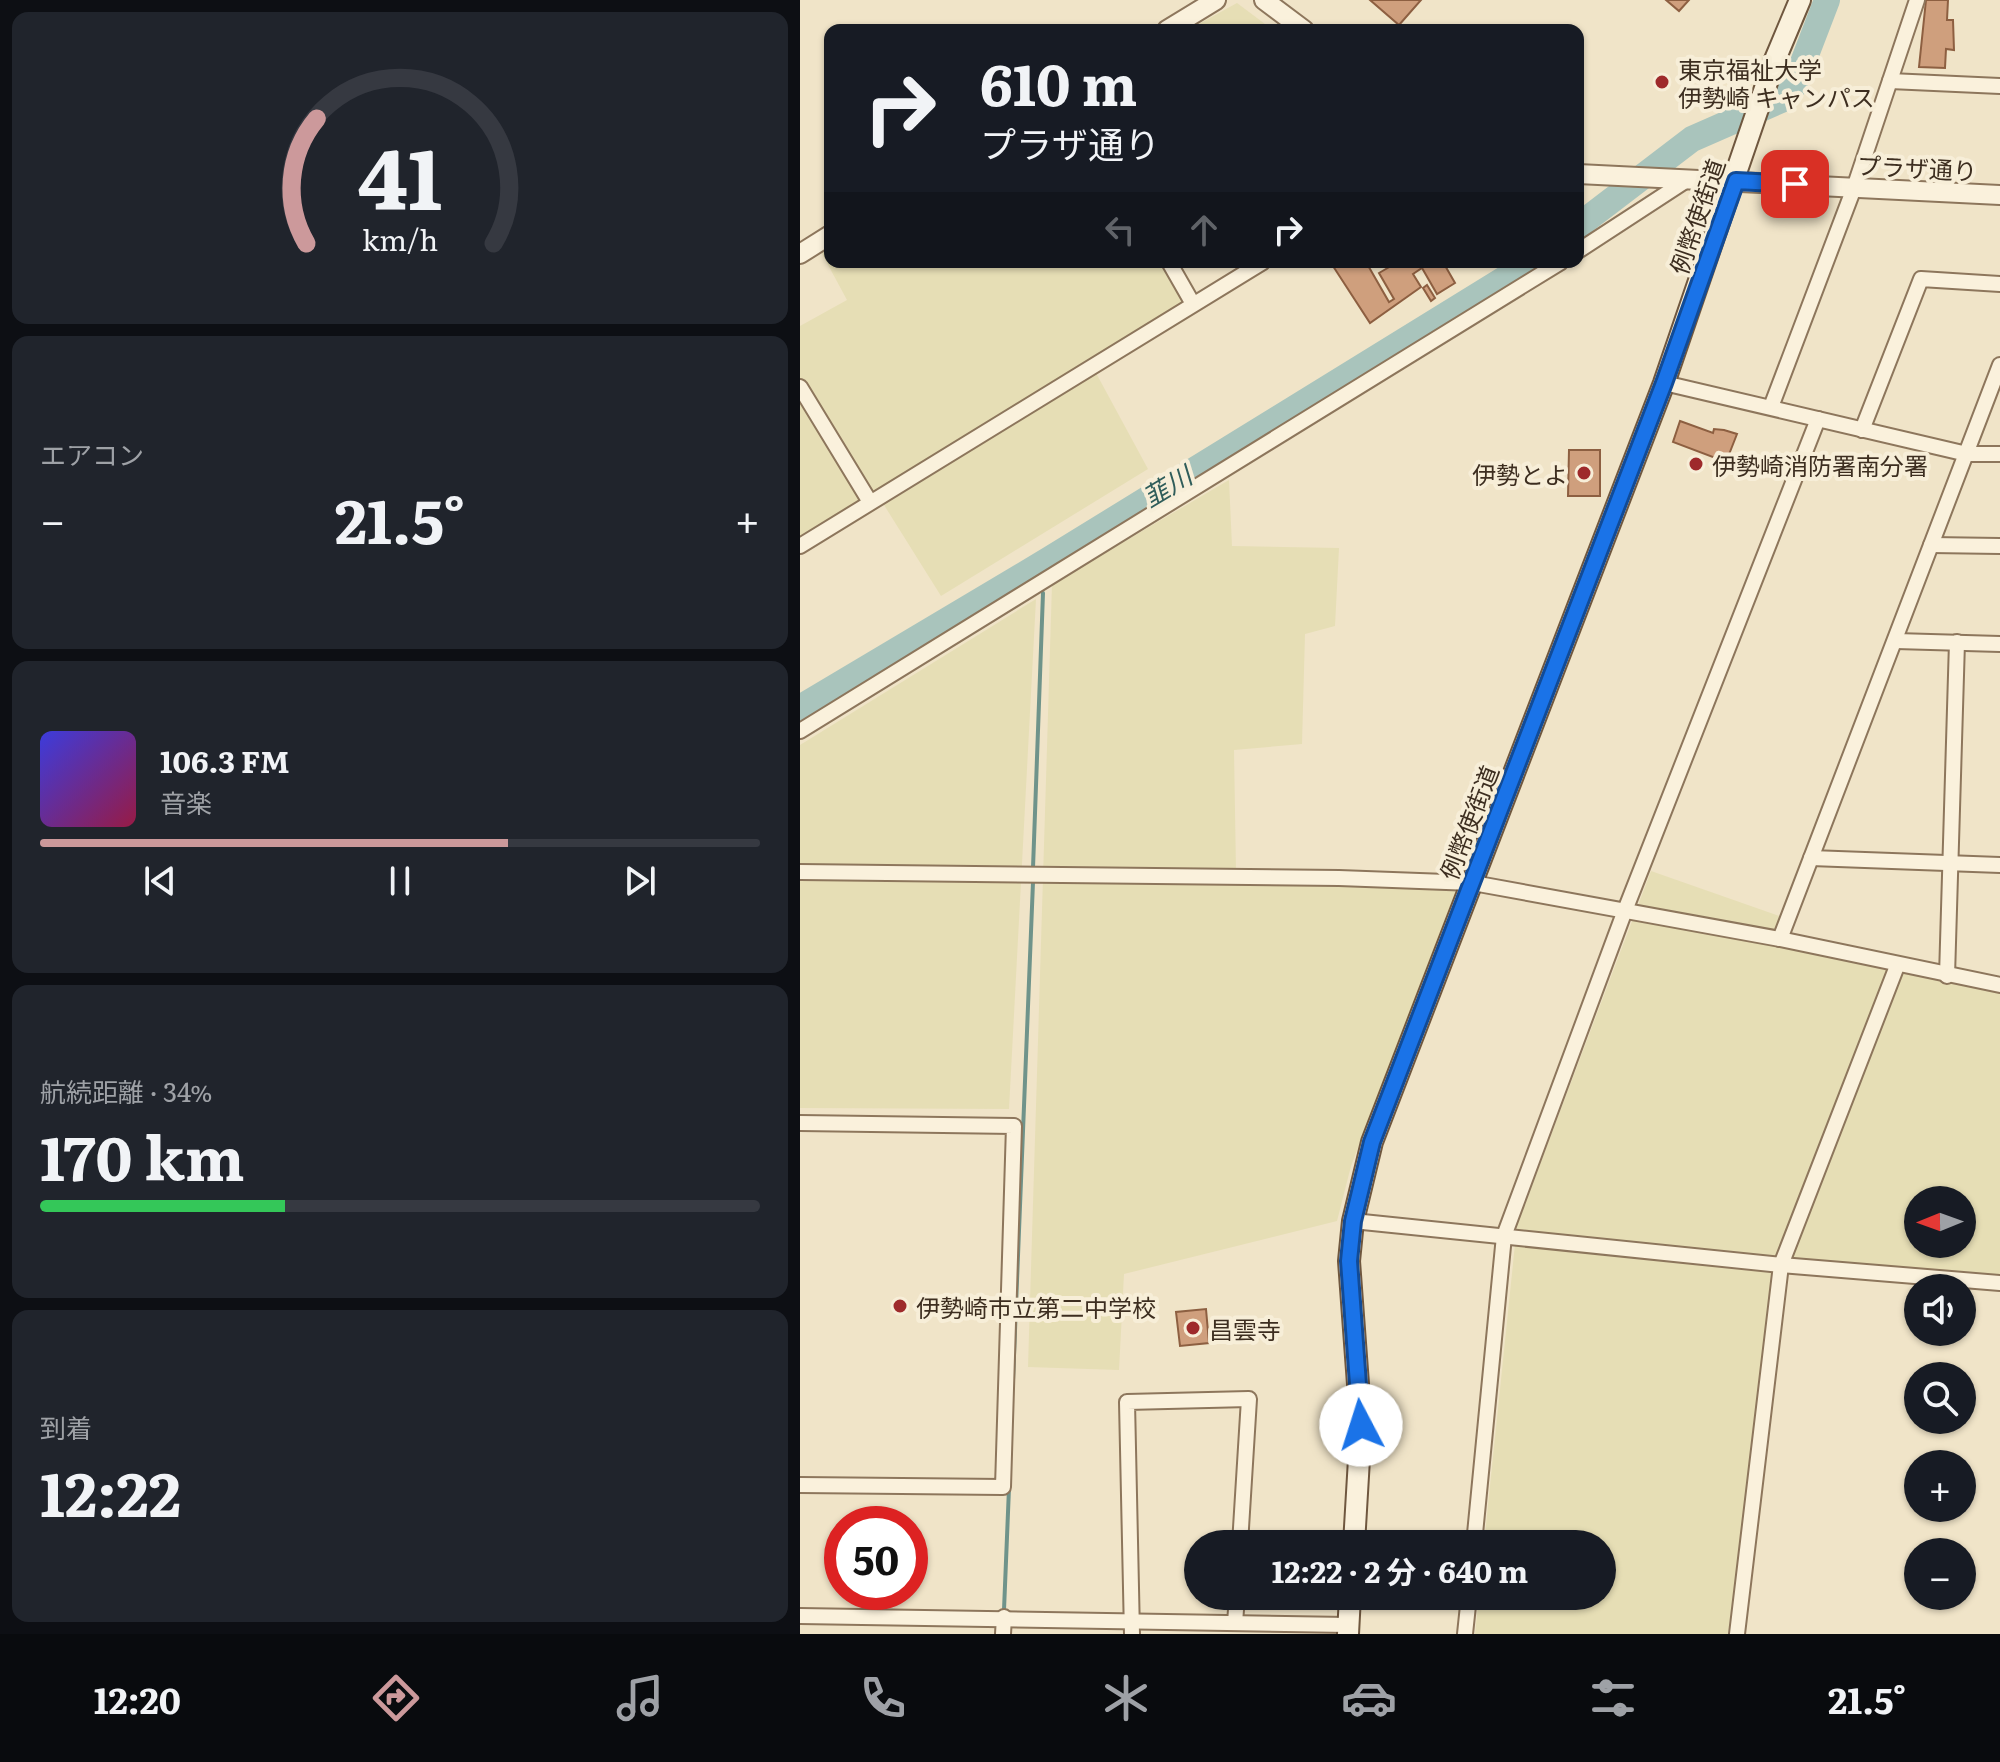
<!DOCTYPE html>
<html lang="ja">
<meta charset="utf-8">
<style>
:root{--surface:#171b24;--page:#20242c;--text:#f1f3f6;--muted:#9ea1a6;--line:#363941;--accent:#cc999b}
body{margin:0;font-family:Literata,"Noto Sans JP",serif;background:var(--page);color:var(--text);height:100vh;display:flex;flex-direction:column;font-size:30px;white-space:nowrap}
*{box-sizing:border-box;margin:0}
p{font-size:26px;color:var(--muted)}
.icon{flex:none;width:44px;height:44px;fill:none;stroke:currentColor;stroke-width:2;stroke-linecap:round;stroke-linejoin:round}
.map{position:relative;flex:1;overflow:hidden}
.details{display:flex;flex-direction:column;gap:12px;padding:12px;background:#0d0f14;width:800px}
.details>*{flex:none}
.top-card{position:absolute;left:24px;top:24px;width:760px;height:244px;border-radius:16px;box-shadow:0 2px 6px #0004;background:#171b24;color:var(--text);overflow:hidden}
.needle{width:52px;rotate:269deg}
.tools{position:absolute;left:1104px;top:1186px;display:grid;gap:16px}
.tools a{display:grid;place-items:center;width:72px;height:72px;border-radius:50%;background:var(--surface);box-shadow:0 2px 6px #0004;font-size:40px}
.speed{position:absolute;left:24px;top:1506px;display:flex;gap:16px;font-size:40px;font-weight:700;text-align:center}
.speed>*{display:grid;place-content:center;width:104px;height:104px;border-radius:50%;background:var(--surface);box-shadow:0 2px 6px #0004;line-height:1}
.speed .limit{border:12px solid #d22;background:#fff;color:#111}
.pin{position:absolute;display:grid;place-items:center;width:68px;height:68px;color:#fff;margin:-34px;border-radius:16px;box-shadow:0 4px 12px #0006}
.me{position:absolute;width:88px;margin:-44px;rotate:355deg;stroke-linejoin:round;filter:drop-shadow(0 0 6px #0008)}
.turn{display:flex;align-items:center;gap:28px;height:168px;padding:0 24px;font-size:36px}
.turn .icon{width:104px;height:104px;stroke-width:2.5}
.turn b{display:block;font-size:56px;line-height:68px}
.lanes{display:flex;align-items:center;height:76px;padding:0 24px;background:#0003;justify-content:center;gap:40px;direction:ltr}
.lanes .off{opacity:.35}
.big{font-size:60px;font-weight:700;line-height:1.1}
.details .tile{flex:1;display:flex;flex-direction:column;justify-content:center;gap:12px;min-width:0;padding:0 28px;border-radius:16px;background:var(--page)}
.details .dial{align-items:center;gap:0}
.dial svg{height:208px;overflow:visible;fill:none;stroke:var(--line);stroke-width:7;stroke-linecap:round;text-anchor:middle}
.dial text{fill:var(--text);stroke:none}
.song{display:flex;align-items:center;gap:24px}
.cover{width:96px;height:96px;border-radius:12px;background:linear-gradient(135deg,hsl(240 70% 55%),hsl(340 70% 35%))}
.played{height:8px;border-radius:4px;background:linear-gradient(90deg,var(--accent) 65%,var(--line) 65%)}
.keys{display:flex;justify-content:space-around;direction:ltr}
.heat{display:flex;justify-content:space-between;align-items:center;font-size:44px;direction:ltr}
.charge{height:12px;border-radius:6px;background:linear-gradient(90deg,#34c759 34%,var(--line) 0)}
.trip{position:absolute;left:384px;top:1530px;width:432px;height:80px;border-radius:40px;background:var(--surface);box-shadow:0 2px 6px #0004;font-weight:700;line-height:80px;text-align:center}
.tab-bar{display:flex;height:128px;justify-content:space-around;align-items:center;background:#090b0e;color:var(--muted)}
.tab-bar .icon{width:56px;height:56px}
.tab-bar .current{color:var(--accent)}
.tab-bar b{font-size:36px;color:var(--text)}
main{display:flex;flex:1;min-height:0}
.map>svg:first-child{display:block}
.farmland{fill:#e6deb5;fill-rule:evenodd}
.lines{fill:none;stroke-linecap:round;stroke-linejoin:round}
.stream{stroke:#6f938a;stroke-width:4}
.river{stroke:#a9c4bc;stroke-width:26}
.building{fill:#cf9f7d;stroke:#8d5f41;stroke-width:2}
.minor-casing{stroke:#8d765c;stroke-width:18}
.tertiary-casing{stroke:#8d765c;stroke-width:22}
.secondary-casing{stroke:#6f573f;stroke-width:24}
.minor{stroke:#faf1dc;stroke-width:14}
.tertiary{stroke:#faf1dc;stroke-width:18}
.secondary{stroke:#faf1dc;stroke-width:20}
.route-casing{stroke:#114b97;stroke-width:20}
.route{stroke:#1a73e8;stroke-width:14}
.poi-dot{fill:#9e2a2b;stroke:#f7eed8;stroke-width:3}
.labels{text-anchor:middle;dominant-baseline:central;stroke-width:8;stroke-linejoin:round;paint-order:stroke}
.poi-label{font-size:24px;fill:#3d2e20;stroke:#f7eed8;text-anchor:start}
.street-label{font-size:24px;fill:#3d2e20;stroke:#f7eed8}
.water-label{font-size:26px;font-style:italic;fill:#2f5d5a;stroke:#f7eed8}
</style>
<main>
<section class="details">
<div class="tile dial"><svg viewBox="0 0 100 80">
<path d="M14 69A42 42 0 1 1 86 69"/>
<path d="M14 69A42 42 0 0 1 18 21" stroke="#cc999b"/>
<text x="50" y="56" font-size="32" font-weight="700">41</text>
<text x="50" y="72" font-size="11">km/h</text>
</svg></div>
<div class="tile"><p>エアコン</p>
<div class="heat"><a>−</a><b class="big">21.5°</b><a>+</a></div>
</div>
<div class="tile">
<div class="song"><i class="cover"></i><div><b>106.3 FM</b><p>音楽</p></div></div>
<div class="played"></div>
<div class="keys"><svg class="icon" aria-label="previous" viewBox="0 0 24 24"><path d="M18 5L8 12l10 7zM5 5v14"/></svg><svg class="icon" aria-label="pause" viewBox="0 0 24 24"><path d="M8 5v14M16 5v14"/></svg><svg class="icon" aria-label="next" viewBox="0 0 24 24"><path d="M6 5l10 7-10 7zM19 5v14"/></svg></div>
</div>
<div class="tile"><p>航続距離 · 34%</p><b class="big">170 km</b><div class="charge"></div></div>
<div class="tile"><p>到着</p><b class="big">12:22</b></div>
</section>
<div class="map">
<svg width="1200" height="1634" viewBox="0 0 1200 1634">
<rect width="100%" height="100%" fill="#f0e4c8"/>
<!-- farmland -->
<g class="farmland">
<polygon points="437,3 473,30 388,30"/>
<polygon points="30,244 30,262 364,262 391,303 0,539 0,326 47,300 20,250"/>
<polygon points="296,373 348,469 141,596 84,505"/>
<polygon points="429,480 432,546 539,548 535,626 505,634 502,744 434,750 436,871 656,890 551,1166 537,1221 324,1274 319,1370 228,1367 252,584"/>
<polygon points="236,599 209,1109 0,1108 0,745"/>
<path d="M851 871 982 917 975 945 1200 991V1283L976 1268 928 1634H675L679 1596H802V1544H684L717 1225ZM1118 1200H1162V1244H1118Z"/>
</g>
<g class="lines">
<!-- stream -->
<g class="stream">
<polyline points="236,567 239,576"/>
<polyline points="233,868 243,593"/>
<polyline points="213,1380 233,882"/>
<polyline points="204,1610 209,1488"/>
</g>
<!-- river -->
<g class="river">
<polyline points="778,226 892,139 981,100 994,86 1027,0"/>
<polyline points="0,708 250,559 732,262"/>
</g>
</g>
<!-- building -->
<g class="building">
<polygon points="570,0 621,0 599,25"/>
<polygon points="866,0 889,0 879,11"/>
<polygon points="1126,0 1148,0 1147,20 1153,20 1154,50 1146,49 1145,68 1119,67"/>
<polygon points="566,262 589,302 594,299 579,273 598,262 643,262 655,283 637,294 622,268 613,274 621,287 570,323 531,263"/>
<polygon points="627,285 635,298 631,301 623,288"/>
<polygon points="880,421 913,433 914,429 924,430 937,434 926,462 873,442"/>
<polygon points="769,450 800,450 800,496 768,496"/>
<polygon points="406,1309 409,1343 380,1346 376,1312"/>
</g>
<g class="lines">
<defs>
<g id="minor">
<polyline points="1090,81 1200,86"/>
<polyline points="778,251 890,178"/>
<polyline points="369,262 393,304"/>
<polyline points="864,383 1167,454 1200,454"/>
<polyline points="0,387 70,502"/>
<polyline points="971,407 1054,188 1117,0"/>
<polyline points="1062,430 1121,279 1200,284"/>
<polyline points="1131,545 1200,546"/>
<polyline points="0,546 463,262"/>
<polyline points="1096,641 1200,644"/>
<polyline points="0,731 761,262"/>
<polyline points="1011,858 1200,865"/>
<polyline points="0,872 539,878 673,883 980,939 1200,985"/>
<polyline points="980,939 1200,365"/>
<polyline points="1147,976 1157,642"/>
<polyline points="0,1123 214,1126 203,1487 0,1485"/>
<polyline points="553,1221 981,1265 1200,1283"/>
<polyline points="674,1544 704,1236 824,913 1018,419"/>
<polyline points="0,1616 548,1625"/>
<polyline points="435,1623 437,1596"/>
<polyline points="203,1634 204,1617"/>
<polyline points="332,1634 327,1402 449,1399 440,1544"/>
<polyline points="665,1634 669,1596"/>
<polyline points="937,1634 981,1265 1097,966"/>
</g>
<g id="tertiary">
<polyline points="464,0 504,30"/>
<polyline points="367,30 416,0"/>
<polyline points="778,174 1200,195"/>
<polyline points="0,254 30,235"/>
</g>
<g id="secondary">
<polyline points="554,1544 561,1425 549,1261 553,1221 572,1142 864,383 974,62 1000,0"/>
<polyline points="548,1634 550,1596"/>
</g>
</defs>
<!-- minor casing -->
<use href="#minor" class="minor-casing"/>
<!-- tertiary casing -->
<use href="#tertiary" class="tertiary-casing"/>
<!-- secondary casing -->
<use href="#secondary" class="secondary-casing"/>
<!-- minor -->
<use href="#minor" class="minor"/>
<!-- tertiary -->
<use href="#tertiary" class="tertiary"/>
<!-- secondary -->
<use href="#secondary" class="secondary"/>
</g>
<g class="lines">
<defs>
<polyline id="route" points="561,1425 549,1261 553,1221 572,1142 864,383 936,181 995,184"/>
</defs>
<!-- route casing -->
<use href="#route" class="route-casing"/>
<!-- route -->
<use href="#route" class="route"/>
</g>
<!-- markers -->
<g class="poi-dot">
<circle cx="862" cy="82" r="8"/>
<circle cx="896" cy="464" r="8"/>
<circle cx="784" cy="473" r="8"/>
<circle cx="100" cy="1306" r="8"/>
<circle cx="393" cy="1328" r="8"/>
</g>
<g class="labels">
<!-- poi labels -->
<g class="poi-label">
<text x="878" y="68">東京福祉大学<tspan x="878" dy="28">伊勢崎 キャンパス</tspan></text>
<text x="912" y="464">伊勢崎消防署南分署</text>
<text x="768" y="473" text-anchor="end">伊勢とよ</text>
<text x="116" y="1306">伊勢崎市立第二中学校</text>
<text x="409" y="1328">昌雲寺</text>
</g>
<!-- street labels -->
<g class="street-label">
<text transform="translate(1117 167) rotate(3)">プラザ通り</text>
<text transform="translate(896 216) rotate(-71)">例幣使街道</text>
<text transform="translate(668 822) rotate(-69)">例幣使街道</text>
</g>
<!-- water labels -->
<g class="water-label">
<text transform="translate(366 485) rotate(-31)">韮川</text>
</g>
</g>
</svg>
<div class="tools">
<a><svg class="needle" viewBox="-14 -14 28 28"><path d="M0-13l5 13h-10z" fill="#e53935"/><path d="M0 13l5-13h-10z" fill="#9ea1a6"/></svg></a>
<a><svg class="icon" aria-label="sound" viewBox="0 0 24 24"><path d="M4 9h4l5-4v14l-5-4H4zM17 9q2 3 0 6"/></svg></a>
<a><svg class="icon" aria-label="search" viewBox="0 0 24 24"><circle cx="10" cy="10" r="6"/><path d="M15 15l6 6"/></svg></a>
<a>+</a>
<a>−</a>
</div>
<div class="speed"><div class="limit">50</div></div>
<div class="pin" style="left:995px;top:184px;background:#d93025"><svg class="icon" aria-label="arrive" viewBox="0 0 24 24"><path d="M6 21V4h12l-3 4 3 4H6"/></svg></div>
<svg class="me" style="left:561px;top:1425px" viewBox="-20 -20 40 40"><circle r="19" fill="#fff"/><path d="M0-13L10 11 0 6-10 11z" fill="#1a73e8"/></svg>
<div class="trip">12:22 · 2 分 · 640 m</div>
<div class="top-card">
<div class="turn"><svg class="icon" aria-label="right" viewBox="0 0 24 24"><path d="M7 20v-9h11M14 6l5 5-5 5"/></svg><div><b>610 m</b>プラザ通り</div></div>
<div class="lanes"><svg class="icon off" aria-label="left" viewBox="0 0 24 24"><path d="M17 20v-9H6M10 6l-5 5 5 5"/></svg><svg class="icon off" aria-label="ahead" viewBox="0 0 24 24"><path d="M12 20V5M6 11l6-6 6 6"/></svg><svg class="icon" aria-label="right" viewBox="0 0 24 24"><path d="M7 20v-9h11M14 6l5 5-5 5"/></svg></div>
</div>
</div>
</main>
<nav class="tab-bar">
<b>12:20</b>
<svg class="icon current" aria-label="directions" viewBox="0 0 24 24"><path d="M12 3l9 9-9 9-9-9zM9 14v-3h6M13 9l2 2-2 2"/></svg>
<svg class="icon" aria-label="music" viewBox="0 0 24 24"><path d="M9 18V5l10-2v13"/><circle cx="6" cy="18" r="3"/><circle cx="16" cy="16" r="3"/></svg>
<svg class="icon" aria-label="phone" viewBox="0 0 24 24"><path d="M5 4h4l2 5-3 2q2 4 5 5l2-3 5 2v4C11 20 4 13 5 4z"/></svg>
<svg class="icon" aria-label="climate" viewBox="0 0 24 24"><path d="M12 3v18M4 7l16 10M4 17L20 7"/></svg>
<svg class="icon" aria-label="car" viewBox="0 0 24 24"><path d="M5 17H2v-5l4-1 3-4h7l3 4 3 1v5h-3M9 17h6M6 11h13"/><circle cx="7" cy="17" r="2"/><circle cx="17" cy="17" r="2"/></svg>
<svg class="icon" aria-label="filters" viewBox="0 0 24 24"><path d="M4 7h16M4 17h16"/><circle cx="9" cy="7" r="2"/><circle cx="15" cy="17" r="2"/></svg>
<b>21.5°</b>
</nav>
